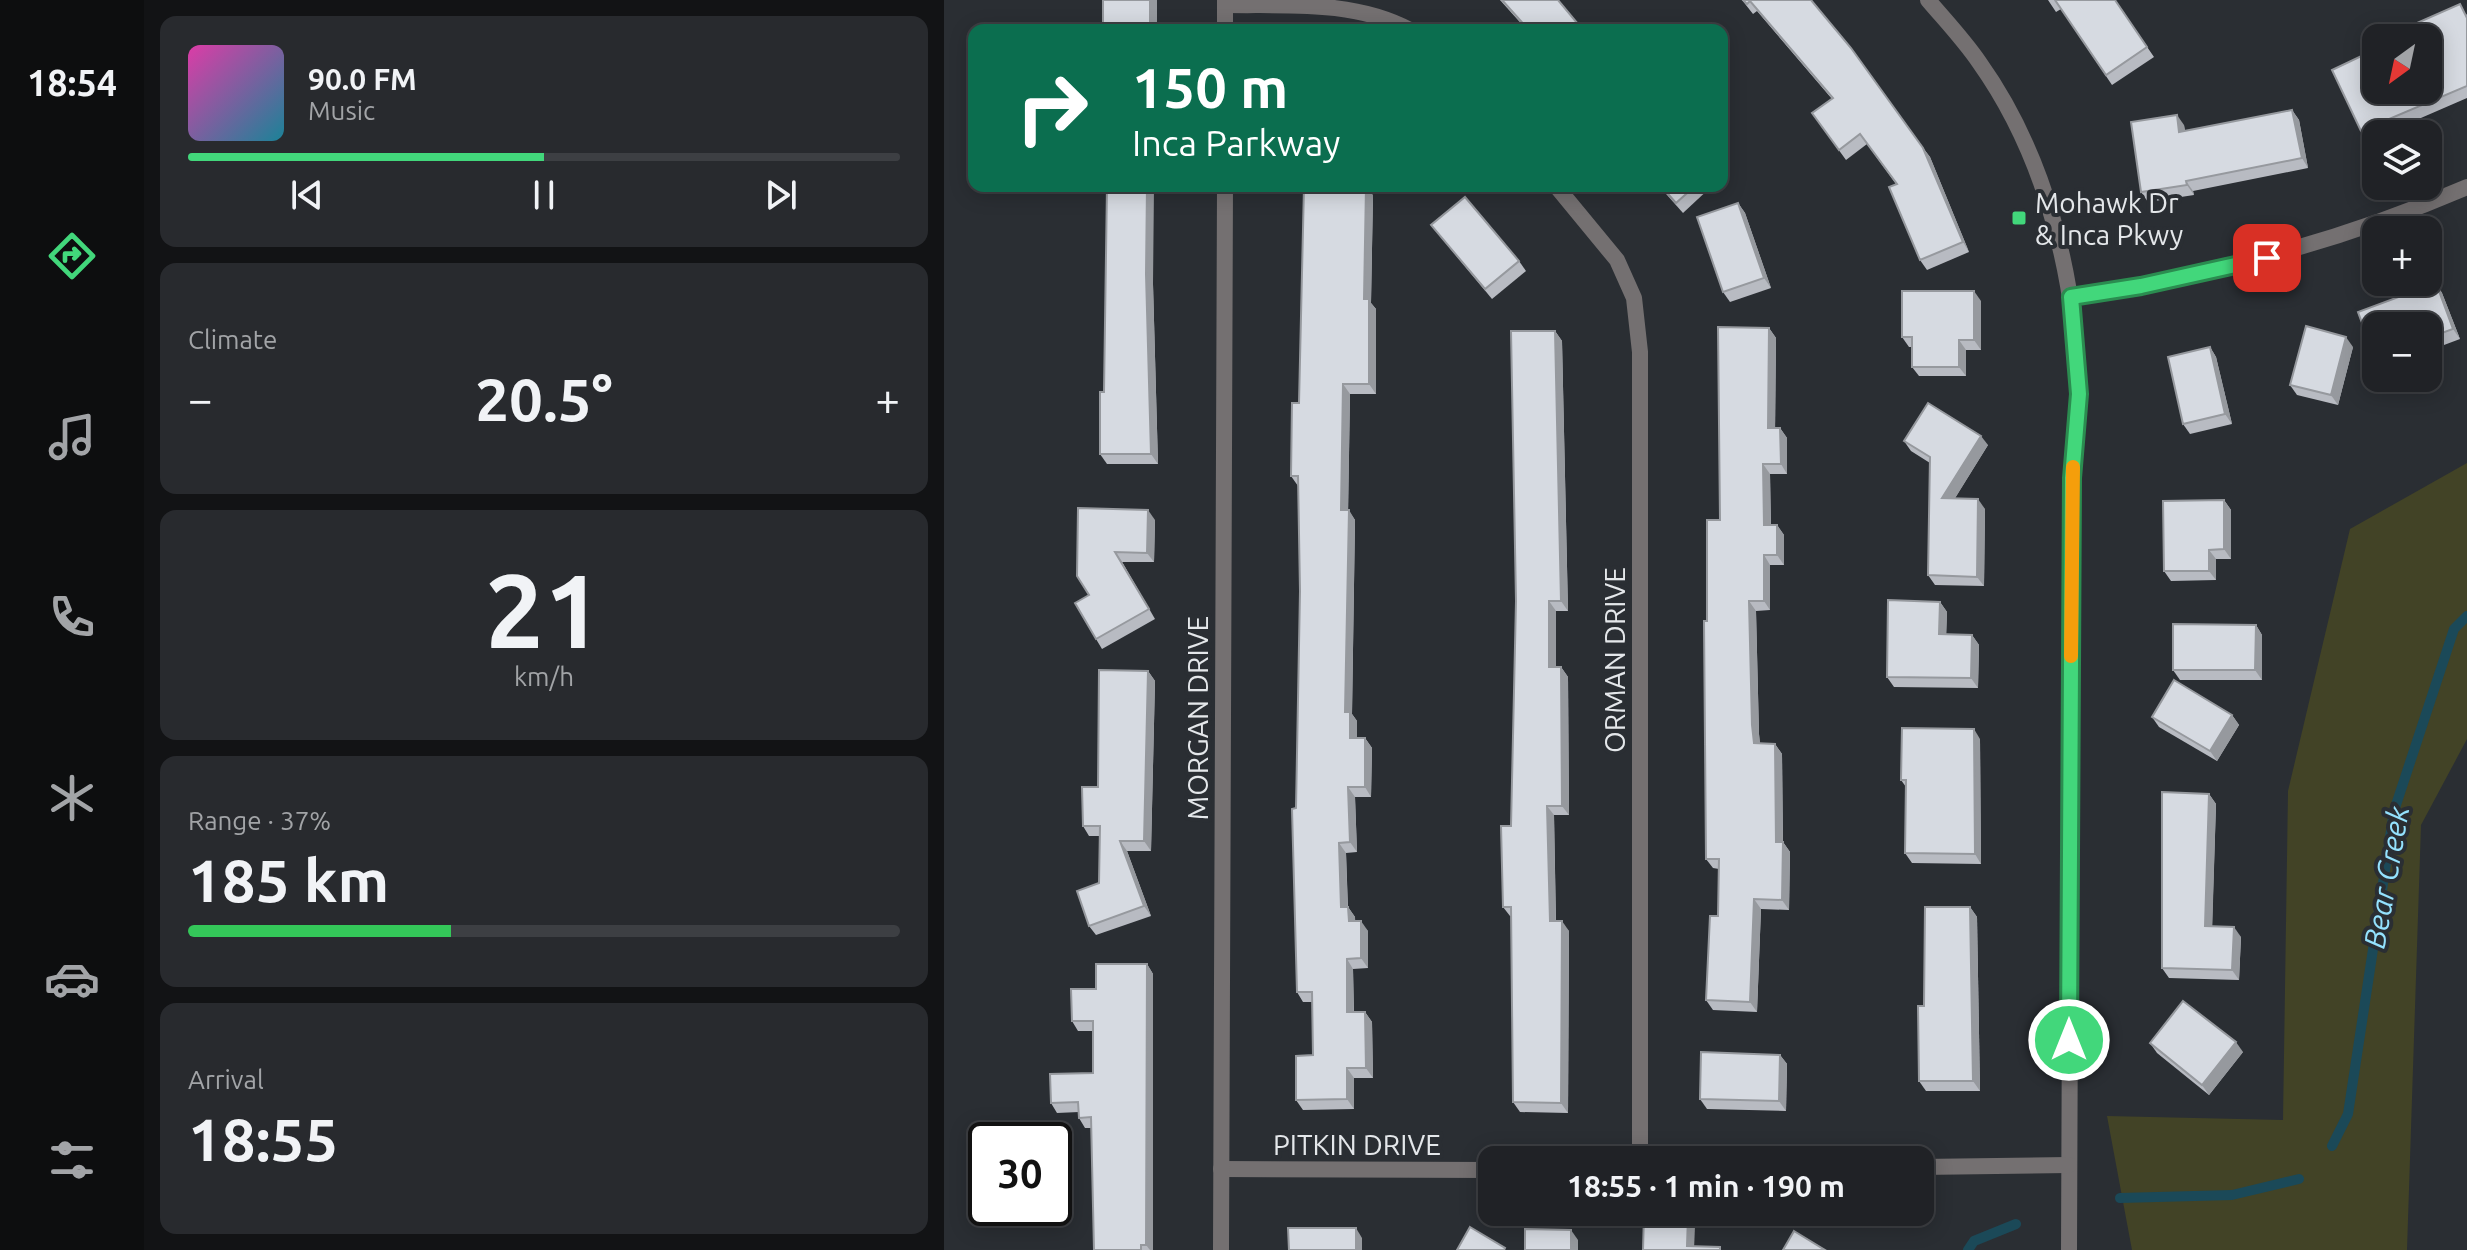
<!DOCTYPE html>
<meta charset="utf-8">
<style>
:root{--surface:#202226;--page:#282a2e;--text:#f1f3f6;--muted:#a2a4a7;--line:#3d3f43;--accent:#42d77b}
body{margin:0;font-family:Ubuntu,sans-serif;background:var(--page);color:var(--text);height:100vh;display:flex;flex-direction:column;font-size:30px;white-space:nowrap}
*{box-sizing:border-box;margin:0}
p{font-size:26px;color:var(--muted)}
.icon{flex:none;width:44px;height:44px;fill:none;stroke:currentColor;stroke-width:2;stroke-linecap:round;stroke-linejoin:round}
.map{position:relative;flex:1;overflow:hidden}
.sheet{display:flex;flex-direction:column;gap:16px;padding:16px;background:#121315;width:800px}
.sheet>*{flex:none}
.guide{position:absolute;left:24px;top:24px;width:760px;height:168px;border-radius:16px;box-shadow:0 4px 20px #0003,0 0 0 2px var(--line);background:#0b6e4f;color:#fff;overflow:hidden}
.needle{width:52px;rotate:213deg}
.fabs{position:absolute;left:1418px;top:24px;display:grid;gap:16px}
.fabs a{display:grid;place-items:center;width:80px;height:80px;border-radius:16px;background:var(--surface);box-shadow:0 4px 20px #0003,0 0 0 2px var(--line);font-size:40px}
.speed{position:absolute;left:24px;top:1122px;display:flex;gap:16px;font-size:40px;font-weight:700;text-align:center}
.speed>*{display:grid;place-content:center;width:104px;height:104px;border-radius:50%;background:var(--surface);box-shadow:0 4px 20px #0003,0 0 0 2px var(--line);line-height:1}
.speed .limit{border:4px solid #111;border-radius:12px;background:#fff;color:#111}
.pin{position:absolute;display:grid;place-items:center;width:68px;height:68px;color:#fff;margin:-34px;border-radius:16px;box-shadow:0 4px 12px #0006}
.me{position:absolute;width:88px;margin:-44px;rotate:0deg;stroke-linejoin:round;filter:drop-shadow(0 0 6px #0008)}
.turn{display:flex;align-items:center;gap:28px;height:168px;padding:0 32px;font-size:36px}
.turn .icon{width:104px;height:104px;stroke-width:2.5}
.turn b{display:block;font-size:56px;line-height:68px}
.big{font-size:60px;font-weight:600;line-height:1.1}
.sheet .widget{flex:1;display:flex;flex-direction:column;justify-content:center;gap:12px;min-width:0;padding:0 28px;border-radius:16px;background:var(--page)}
.sheet .dial{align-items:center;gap:0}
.dial b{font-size:104px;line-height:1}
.song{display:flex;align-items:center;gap:24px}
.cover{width:96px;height:96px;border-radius:12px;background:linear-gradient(135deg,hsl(320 70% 55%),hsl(190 70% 35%))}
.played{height:8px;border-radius:4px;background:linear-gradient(90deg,var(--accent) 50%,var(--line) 50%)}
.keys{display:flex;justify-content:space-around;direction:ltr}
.heat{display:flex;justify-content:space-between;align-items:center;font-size:44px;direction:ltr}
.charge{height:12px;border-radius:6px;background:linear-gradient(90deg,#34c759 37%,var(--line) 0)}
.trip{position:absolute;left:534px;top:1146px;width:456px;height:80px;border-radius:16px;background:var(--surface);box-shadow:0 4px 20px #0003,0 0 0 2px var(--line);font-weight:600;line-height:80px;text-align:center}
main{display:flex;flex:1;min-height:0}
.menu{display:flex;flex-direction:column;width:144px;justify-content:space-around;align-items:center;background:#0d0e0f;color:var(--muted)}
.menu .icon{width:56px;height:56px}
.menu .selected{color:var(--accent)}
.menu b{font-size:36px;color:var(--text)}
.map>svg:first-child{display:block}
.green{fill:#424326}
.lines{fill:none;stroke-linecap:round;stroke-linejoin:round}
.stream{stroke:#1b4958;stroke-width:10}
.street{stroke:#747071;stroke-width:16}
.wall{fill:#b8bbc2}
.shaded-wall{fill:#96999e}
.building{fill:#d6dae1;stroke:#96999e;stroke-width:2}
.route-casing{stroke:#2b8c50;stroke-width:20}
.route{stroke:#42d77b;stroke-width:14}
.slow{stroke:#f59e0b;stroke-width:14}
.poi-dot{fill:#42d77b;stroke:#2a2e33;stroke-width:3}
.labels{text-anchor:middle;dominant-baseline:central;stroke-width:8;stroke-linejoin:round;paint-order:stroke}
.poi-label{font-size:28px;fill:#e4e7ea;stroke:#2a2e33;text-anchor:start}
.street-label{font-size:28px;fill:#e4e7ea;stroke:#2a2e33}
.water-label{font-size:30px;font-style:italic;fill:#94e2fe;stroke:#2a2e33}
</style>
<main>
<nav class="menu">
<b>18:54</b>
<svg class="icon selected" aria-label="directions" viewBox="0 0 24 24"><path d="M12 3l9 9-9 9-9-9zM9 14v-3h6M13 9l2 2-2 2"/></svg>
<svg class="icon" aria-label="music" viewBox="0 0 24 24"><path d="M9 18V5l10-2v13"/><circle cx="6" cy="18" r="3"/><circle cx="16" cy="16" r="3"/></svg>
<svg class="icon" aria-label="phone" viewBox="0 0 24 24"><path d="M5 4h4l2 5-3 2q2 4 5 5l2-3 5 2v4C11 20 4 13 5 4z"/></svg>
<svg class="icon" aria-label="climate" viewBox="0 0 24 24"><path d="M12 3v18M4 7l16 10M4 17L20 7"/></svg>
<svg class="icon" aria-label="car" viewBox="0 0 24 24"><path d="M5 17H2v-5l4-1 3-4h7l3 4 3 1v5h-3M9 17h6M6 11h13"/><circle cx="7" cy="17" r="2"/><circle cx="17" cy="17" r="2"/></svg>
<svg class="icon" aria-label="filters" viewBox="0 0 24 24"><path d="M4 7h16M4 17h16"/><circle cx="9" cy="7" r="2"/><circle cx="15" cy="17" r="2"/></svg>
</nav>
<section class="sheet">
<div class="widget">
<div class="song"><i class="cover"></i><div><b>90.0 FM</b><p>Music</p></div></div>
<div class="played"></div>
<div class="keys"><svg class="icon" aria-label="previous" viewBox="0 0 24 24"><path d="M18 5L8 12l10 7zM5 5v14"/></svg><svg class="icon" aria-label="pause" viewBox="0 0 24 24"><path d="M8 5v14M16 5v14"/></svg><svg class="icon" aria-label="next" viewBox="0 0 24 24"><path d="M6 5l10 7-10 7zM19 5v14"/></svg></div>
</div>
<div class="widget"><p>Climate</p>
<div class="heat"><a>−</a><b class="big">20.5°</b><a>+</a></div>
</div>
<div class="widget dial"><b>21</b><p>km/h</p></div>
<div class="widget"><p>Range · 37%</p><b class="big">185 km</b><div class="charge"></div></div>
<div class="widget"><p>Arrival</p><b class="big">18:55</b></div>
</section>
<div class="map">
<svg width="1523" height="1250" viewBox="0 0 1523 1250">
<rect width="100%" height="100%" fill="#2a2e33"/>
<!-- green -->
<polygon class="green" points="1523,463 1523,739 1477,825 1463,1250 1188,1250 1163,1116 1339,1120 1344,791 1406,529"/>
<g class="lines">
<!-- stream -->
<g class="stream">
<polyline points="1388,1146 1404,1114 1450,811 1510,629 1523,616"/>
<polyline points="1176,1198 1288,1195 1355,1179"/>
<polyline points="1024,1250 1030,1241 1072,1224"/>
</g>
<!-- street -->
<g class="street">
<path d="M984 0C1001 20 1020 40 1035 62 1102 156 1132 278 1134 392 1135 421 1130 450 1128 478L1125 1250"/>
<path d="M281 5C344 6 410 0 466 30"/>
<polyline points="281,30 281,0"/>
<polyline points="612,186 673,260 690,298 696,352 696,1160"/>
<path d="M1127 297C1264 276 1396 242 1523 187"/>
<polyline points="976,1167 1125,1165"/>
<polyline points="277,1169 548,1170"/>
<polyline points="277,1250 281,186"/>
</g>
</g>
<!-- wall -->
<g class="wall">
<polygon points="556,0 614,0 639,30 583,30"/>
<polygon points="798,0 867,0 986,157 1025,252 983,270 976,260 952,184 923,144 902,160 868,113 888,99 813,11 809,14"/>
<polygon points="1104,0 1171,0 1210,57 1168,85 1117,9 1112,12"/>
<polygon points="1523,14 1523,98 1440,134 1432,134 1432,137 1424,141 1417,131"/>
<polygon points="1348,110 1355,120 1364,168 1249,191 1250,195 1204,202 1197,192 1240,125 1241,131"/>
<polygon points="715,186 768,186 739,213"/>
<polygon points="429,195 427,303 432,309 432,394 406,394 404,510 411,520 408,714 413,721 413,738 421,738 428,748 427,797 411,797 413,852 402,853 404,907 411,917 411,921 424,931 424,968 409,969 410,1012 421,1012 428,1022 429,1078 410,1078 410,1109 359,1110 352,1100 369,1055 369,1002 359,1002 353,992 352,808 356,591 354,486 347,476 355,403"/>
<polygon points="794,203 801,213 827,288 786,302 779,292"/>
<polygon points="487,225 575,261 582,271 548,299"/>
<polygon points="1492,283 1498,293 1516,339 1484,351 1484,326 1432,326 1432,359 1414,312"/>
<polygon points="209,284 214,464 163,464 156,454 160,392"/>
<polygon points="1037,301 1037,350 1022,350 1022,376 975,376 968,367 968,347 965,347 958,337"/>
<polygon points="825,328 832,338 831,428 836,428 843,438 843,474 826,474 827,525 833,525 840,535 840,565 826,565 826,610 812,611 815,734 816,744 831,744 838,754 839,842 846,852 845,910 817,909 813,1012 769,1010 762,1000 774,916 775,869 769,868 762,859 763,621 776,520"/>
<polygon points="611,331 618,341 624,611 612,611 612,667 617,667 624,677 625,815 610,815 612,921 625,931 624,1113 576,1112 569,1102 568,916 566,916 559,907 567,826"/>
<polygon points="1266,347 1272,357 1288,424 1246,434 1239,424"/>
<polygon points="1409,347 1394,405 1353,395 1346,385"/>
<polygon points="960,441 1044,445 1011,498 1041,509 1040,586 991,585 984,575 986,463 967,451"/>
<polygon points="1280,500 1287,510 1287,559 1272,559 1272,580 1227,581 1220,571"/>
<polygon points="211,520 210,562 178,562 211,619 158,649 152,639 145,595 133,576"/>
<polygon points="996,602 1003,612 1002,635 1028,635 1035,645 1034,688 950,687 943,677"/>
<polygon points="1312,625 1318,635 1318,680 1236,680 1229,670"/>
<polygon points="204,671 211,681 207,851 183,851 207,916 152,935 145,926 155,883 156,836 145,836 139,826 154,787"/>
<polygon points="1288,715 1295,725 1273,761 1215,727 1208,717"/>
<polygon points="1036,739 1037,864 968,863 961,853 962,787 957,780"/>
<polygon points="1265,794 1272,804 1268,926 1297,937 1295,980 1225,978 1218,968"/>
<polygon points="1026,907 1033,917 1036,1091 982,1091 975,1081"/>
<polygon points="203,964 209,974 209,1250 150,1250 147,1128 141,1128 135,1118 135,1112 113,1113 107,1103 149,1073 149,1031 134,1031 128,1021 152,989"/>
<polygon points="1206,1043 1299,1052 1265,1095 1213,1053"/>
<polygon points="836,1055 843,1064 842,1111 763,1109 756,1099"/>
</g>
<!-- shaded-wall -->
<g class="shaded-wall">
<rect x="206" y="0" width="7" height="30"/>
<polygon points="1348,110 1355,120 1364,168 1358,158"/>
<polygon points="1233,115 1240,125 1242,142 1235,132"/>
<polygon points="979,148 986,157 1025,252 1019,242"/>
<polygon points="1242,181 1249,191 1250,195 1243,185"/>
<polygon points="203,186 210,186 209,284 214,464 207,454 202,274"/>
<polygon points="422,186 429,195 427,303 432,309 432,394 425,384 420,299"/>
<polygon points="794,203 801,213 827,288 820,278"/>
<polygon points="1492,283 1498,293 1516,339 1509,329"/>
<polygon points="1030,291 1037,301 1037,350 1030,340"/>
<polygon points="825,328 832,338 831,438 824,428"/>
<polygon points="611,331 618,341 624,611 617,601"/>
<polygon points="1402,337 1409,347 1394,405 1387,395"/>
<polygon points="1015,340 1022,350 1022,376 1015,367"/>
<polygon points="1266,347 1272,357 1288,424 1281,414"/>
<polygon points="399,384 406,394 404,520 397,510"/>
<polygon points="836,428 843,438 843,474 837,464"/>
<polygon points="1037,436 1044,445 1005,508 998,498"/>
<polygon points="819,464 826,474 827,535 820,525"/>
<polygon points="1034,499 1041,509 1040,586 1033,577"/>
<polygon points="1280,500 1287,510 1287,559 1280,549"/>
<polygon points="204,510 211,520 210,562 203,553"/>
<polygon points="405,510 411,520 408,714 413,721 413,748 406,738 401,712"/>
<polygon points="833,525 840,535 840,565 833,555"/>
<polygon points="1265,550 1272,559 1272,580 1265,571"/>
<polygon points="171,552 178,562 211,619 205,609"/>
<polygon points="820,555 826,565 826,610 820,601"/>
<polygon points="605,601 612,611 612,677 605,667"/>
<polygon points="805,601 812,611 815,734 817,753 810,743 808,725"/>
<polygon points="996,602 1003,612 1002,644 995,634"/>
<polygon points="1312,625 1318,635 1318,680 1311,670"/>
<polygon points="1028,635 1035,645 1034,688 1027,678"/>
<polygon points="617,667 624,677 625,815 618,806"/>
<polygon points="204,671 211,681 207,851 200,841"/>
<polygon points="1288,715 1295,725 1273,761 1266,751"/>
<polygon points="1030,729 1036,739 1037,864 1031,854"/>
<polygon points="421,738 428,748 427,797 421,787"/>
<polygon points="831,744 838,754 839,852 832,842"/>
<polygon points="404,787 411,797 413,852 406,842"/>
<polygon points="1265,794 1272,804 1268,936 1261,926"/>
<polygon points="603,806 610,815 612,931 606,921"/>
<polygon points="176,841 183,851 207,916 200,906"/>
<polygon points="839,842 846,852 845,910 838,900"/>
<polygon points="395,843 402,853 404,917 397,907"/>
<polygon points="810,899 817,909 813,1012 806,1002"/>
<polygon points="404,907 411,917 412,931 405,921"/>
<polygon points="1026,907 1033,917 1036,1091 1029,1081"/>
<polygon points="417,921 424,931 424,968 417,958"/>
<polygon points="618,921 625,931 624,1113 617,1103"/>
<polygon points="1290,927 1297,937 1295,980 1288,970"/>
<polygon points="403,959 409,969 410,1022 403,1012"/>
<polygon points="203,964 209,974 209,1250 206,1250 202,1245"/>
<polygon points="421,1012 428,1022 429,1078 422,1068"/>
<polygon points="1292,1042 1299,1052 1265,1095 1258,1085"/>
<polygon points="836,1055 843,1064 842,1111 835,1101"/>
<polygon points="403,1068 410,1078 410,1109 403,1099"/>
<polygon points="744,1216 751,1226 750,1250 743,1246"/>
<polygon points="412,1228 418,1238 418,1250 412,1250"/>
<polygon points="627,1230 634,1240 634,1250 627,1250"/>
</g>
<!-- building -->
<g class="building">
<rect x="159" y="0" width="47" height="30"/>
<polygon points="558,0 614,0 639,30 585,30"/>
<polygon points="799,0 867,0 907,48 979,148 1019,242 976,260 945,187 953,184 916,134 895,150 868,113 889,98 806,1 803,4"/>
<polygon points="1111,0 1171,0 1203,47 1162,75"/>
<polygon points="1516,4 1523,18 1523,86 1417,131 1388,70 1432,49 1432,90 1484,90 1484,38 1457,38 1476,29 1473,23"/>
<polygon points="1348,110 1358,158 1242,181 1243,185 1197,192 1187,122 1233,115 1235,132"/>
<polygon points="163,186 203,186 202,274 207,454 156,454 156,392 160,392"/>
<polygon points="360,186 422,186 420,299 425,299 425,384 399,384 397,510 405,510 401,712 406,712 406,738 421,738 421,787 404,787 406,842 395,843 397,907 404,907 405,921 417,921 417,958 403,959 403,1012 421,1012 422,1068 403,1068 403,1099 352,1100 352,1056 369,1055 368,992 353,992 348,809 352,808 356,591 354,476 347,476 348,403 355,403"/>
<polygon points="717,186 751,186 732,203"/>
<polygon points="521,197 575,261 541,289 487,225"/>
<polygon points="794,203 820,278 779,292 753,217"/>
<polygon points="1492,283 1509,329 1484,338 1484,326 1432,326 1431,358 1414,312"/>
<polygon points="958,291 1030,291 1030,340 1015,340 1015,367 968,367 968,337 958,337"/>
<polygon points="1362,326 1402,337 1387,395 1346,385"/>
<polygon points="774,327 825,328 824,428 836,428 837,464 819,464 820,525 833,525 833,555 820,555 820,601 805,601 808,725 810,743 831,744 832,842 839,842 838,900 810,899 806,1002 762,1000 766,916 774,916 775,859 762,859 760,621 763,621 763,520 776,520"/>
<polygon points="567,331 611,331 617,601 605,601 605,667 617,667 618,806 603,806 606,921 618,921 617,1103 569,1102 567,907 559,907 557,826 567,826 572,601"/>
<polygon points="1266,347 1281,414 1239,424 1224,357"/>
<polygon points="984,403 1037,436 998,498 1034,499 1033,577 984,575 986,457 960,441"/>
<polygon points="1280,500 1280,549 1265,550 1265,571 1220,571 1219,501"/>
<polygon points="134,508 204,510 203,553 171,552 205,609 152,639 131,603 145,595 133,576"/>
<polygon points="944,600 996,602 995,634 1028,635 1027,678 943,677"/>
<polygon points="1229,624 1312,625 1311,670 1229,670"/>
<polygon points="155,670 204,671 200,841 176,841 200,906 145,926 133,891 155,883 156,826 139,826 138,787 154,787"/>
<polygon points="1230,680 1288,715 1266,751 1208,717"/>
<polygon points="958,728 1030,729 1031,854 961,853 962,780 957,780"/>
<polygon points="1218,792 1265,794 1261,926 1290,927 1288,970 1218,968"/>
<polygon points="981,907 1026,907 1029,1081 975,1081 974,1006 980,1006"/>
<polygon points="152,964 203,964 202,1245 197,1245 197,1250 150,1250 147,1117 135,1118 134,1102 107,1103 106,1074 149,1073 149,1021 128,1021 127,989 152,989"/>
<polygon points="1239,1001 1292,1042 1258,1085 1206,1043"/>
<polygon points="757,1052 836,1055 835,1101 756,1099"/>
<polygon points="700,1214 744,1216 743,1246 776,1247 776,1250 699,1250"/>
<polygon points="526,1227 561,1248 560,1250 513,1250"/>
<polygon points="344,1228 412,1228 412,1250 345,1250"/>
<polygon points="581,1229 627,1230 627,1250 581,1250"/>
<polygon points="850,1231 881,1250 839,1250"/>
</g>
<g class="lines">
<defs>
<polyline id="route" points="1125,1040 1128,478 1135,394 1127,297 1197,286 1323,258"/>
</defs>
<!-- route casing -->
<use href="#route" class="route-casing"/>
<!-- route -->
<use href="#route" class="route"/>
<!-- slow -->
<polyline class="slow" points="1127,656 1129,467"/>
</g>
<!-- markers -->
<rect class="poi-dot" x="1067" y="210" width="16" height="16" rx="4"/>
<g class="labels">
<!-- poi labels -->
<g class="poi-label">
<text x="1091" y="202">Mohawk Dr<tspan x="1091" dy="32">&amp; Inca Pkwy</tspan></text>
</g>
<!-- street labels -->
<g class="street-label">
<text transform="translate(670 660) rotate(-90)">ORMAN DRIVE</text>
<text transform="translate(253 718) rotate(-90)">MORGAN DRIVE</text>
<text x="413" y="1144">PITKIN DRIVE</text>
</g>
<!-- water labels -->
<g class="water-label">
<text transform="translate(1442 877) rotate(-80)">Bear Creek</text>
</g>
</g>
</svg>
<div class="fabs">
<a><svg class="needle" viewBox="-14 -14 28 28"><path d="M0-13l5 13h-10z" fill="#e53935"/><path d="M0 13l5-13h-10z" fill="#a2a4a7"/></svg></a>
<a><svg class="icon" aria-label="layers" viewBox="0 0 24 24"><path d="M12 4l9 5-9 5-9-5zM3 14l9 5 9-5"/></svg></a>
<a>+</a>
<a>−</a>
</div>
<div class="speed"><div class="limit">30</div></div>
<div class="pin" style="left:1323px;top:258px;background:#d93025"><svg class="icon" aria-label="arrive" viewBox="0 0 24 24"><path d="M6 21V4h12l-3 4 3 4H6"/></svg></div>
<svg class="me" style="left:1125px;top:1040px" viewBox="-20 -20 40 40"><circle r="17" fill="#42d77b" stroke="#fff" stroke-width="3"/><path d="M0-11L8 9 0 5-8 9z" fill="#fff"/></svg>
<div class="trip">18:55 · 1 min · 190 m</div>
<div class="guide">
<div class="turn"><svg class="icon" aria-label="right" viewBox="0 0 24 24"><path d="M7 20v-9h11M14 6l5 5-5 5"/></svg><div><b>150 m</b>Inca Parkway</div></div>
</div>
</div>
</main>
